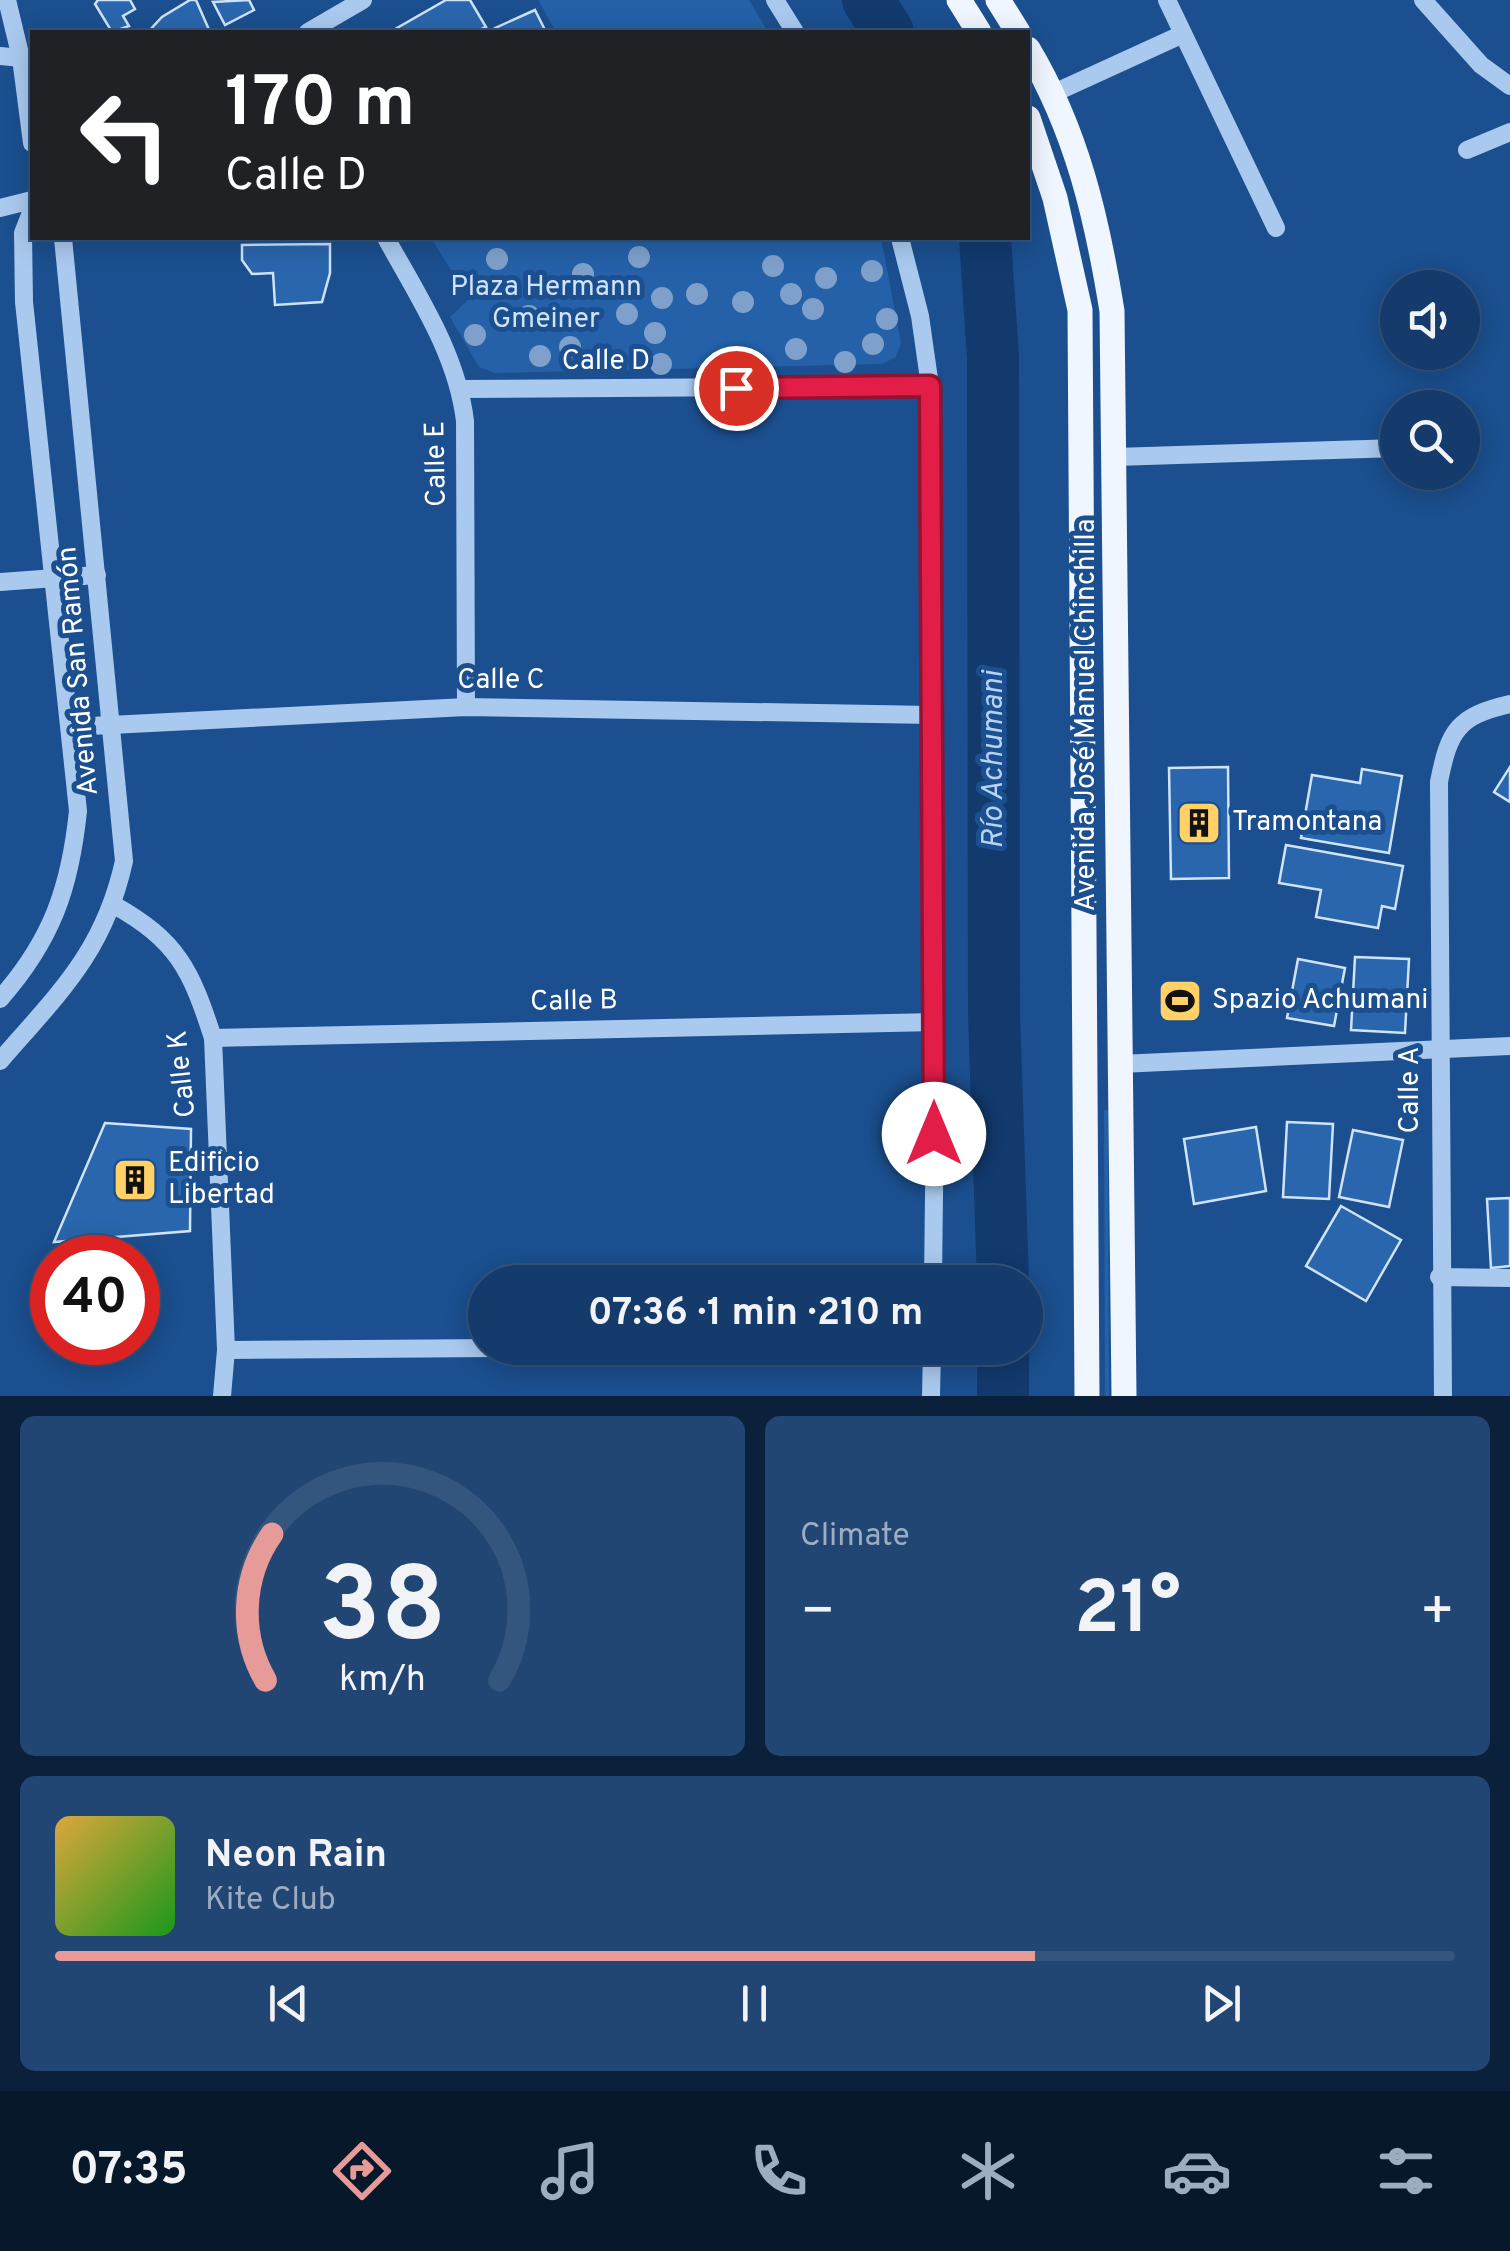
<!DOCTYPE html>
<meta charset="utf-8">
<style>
:root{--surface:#143b6b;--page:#214673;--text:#f1f3f6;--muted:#9dadc1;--line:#33557e;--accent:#e69b98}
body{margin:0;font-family:Overpass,sans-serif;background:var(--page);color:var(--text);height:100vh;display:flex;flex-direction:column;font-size:38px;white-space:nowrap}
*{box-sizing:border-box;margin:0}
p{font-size:32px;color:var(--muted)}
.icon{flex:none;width:55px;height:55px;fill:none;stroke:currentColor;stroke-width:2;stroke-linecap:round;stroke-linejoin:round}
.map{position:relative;height:1396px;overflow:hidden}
.panel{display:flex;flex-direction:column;gap:20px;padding:20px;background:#0b203b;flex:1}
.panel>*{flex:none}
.banner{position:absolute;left:30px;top:30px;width:1000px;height:210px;border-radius:0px;box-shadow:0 5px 25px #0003,0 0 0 2px var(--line);background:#202124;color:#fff;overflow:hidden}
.buttons{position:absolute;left:1380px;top:270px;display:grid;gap:20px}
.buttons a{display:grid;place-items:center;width:100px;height:100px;border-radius:50%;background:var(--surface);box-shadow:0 5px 25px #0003,0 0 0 2px var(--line);font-size:50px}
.speed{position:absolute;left:30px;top:1235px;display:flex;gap:20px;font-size:50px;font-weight:700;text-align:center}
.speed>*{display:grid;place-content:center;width:130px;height:130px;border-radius:50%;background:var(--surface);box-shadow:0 5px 25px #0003,0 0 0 2px var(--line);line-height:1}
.speed .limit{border:15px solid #d22;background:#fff;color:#111}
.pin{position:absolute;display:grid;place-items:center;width:85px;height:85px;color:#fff;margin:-42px;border:5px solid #fff;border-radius:50%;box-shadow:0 2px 10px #0007}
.me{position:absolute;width:110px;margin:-55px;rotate:0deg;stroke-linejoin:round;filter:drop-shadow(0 0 8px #0008)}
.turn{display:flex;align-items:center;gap:35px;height:210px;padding:0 30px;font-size:45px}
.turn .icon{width:130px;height:130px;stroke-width:2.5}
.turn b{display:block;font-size:70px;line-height:85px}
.big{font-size:75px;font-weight:700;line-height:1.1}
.panel .card{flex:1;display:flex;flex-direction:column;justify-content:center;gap:15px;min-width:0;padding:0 35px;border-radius:15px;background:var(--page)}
.panel .dial{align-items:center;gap:0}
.dial svg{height:260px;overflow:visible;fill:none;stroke:var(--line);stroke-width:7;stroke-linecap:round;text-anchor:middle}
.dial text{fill:var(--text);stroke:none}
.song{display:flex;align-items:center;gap:30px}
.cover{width:120px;height:120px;border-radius:15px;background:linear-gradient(135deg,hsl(40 70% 55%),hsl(120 70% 35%))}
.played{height:10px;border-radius:5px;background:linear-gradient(90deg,var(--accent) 70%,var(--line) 70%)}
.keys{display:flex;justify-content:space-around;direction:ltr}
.heat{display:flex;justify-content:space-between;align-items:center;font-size:55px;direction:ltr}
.panel .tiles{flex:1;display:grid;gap:20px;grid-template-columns:1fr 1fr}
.card:last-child{grid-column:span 2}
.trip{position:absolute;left:468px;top:1265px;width:575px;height:100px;border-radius:50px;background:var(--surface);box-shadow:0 5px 25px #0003,0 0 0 2px var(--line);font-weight:700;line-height:100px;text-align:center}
.tabs{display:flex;height:160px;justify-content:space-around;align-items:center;background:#08182b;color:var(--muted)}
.tabs .icon{width:70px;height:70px}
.tabs .active{color:var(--accent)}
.tabs b{font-size:45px;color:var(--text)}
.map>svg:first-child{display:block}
.green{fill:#2461a8}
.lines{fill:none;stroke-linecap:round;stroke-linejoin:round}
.river{stroke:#123a6d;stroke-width:52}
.building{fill:#2a66ad;stroke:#cfe3fa;stroke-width:2.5}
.minor{stroke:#a9c9ee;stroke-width:18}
.major{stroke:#f0f6ff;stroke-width:25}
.tree{fill:#7ea0ca}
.route-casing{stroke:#92132f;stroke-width:25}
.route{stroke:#e11d48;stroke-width:18}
.labels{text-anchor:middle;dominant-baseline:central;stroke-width:10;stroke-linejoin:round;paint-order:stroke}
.park-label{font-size:28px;fill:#cfe3fa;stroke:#1b4f8f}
.street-label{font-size:28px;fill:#fff;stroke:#1b4f8f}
.poi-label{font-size:28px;fill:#fff;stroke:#1b4f8f;text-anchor:start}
.water-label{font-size:30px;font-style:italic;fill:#b5d3f5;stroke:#1b4f8f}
</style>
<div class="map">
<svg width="1510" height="1396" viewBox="0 0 1510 1396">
<rect width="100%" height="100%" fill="#1b4f8f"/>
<!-- green -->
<g class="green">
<polygon points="538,0 749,0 768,32 556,32"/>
<polygon points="431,238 881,238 901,343 896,357 882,364 495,373 479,367 450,317 469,299"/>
<polygon points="1104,1110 1108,1110 1109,1396 1105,1396"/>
</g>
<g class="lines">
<!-- river -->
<g class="river">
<polyline points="868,0 888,32"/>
<polyline points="985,238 993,357 994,1014 1003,1282"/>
<polyline points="1003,1396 1003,1348"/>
</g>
</g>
<!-- building -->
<g class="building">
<polygon points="98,0 130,0 135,9 123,16 129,26 112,32 95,4"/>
<polygon points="190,0 196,0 210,32 148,32 162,17"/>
<polygon points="249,0 254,10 225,25 213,2"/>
<polygon points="446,0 470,0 486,27 475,32 390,32"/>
<polygon points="535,10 546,32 497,32 495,28"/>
<polygon points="330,244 330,273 322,302 275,305 273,273 252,274 242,260 242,245"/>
<polygon points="1228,767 1229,878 1171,879 1169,768"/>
<polygon points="1510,767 1510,802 1494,792"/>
<polygon points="1362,769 1402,776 1389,853 1301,838 1312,775 1360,783"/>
<polygon points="1286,845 1403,866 1395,909 1382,906 1378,928 1316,917 1321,890 1279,883"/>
<polygon points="1355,957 1409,959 1405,1033 1351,1030"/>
<polygon points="1298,959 1345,968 1334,1026 1287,1018"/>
<polygon points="1287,1122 1333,1124 1329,1199 1283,1197"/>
<polygon points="105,1123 191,1129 190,1231 54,1242"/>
<polygon points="1256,1127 1266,1191 1194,1204 1184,1139"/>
<polygon points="1353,1130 1403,1140 1389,1207 1339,1197"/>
<polygon points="1510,1198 1510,1266 1491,1268 1487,1199"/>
<polygon points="1341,1206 1401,1240 1366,1301 1306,1266"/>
</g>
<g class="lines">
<!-- minor -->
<g class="minor">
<polyline points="7,0 21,58 32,143"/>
<polyline points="775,0 795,32"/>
<polyline points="1167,0 1276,228"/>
<polyline points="1423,0 1481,65 1510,86"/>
<polyline points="308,32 363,0"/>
<polyline points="0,56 21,58"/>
<polyline points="1054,93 1183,34"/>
<polyline points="1467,150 1510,132"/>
<polyline points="0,208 32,200"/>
<path d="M386 238C418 296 457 354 465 421L466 707"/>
<polyline points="900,238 920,316 930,386 936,1022 933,1282"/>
<polyline points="461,389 930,386"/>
<polyline points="1115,457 1398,448"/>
<polyline points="0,582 97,575"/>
<polyline points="71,727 466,707 931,715"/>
<path d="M114 905C178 941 191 970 213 1038L226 1350 222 1396"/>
<path d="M0 999C52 940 70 888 78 811L24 302 23 233 32 210"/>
<polyline points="213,1038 936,1022"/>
<path d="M0 1061C59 993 104 952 124 861L63 238"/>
<polyline points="1120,1064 1510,1046"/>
<polyline points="1439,1277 1510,1278"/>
<polyline points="226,1350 496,1348"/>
<polyline points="931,1396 932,1348"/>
<path d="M1443 1396 1439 782C1449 730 1458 716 1510 704"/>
</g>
<!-- major -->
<g class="major">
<polyline points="959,0 979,32"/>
<polyline points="998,0 1018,32"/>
<path d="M1028 49C1077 131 1097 218 1112 311L1124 1396"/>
<polyline points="1028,118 1055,198 1080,310 1087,1396"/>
</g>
</g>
<!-- trees -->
<g class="tree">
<circle cx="639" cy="257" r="11"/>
<circle cx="497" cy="259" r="11"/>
<circle cx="773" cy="266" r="11"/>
<circle cx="872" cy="271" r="11"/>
<circle cx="583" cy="274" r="11"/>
<circle cx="826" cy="278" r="11"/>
<circle cx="697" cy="294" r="11"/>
<circle cx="791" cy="294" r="11"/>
<circle cx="662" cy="298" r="11"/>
<circle cx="743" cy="302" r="11"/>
<circle cx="813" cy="309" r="11"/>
<circle cx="627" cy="314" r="11"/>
<circle cx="529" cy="316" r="11"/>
<circle cx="887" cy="319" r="11"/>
<circle cx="655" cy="333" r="11"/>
<circle cx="475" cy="335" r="11"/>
<circle cx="873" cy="344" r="11"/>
<circle cx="570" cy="347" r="11"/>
<circle cx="796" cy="349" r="11"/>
<circle cx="540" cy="356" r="11"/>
<circle cx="845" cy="362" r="11"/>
<circle cx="661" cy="364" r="11"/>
<circle cx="731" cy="365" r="11"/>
</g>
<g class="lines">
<defs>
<polyline id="route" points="736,388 930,386 934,1134"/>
</defs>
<!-- route casing -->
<use href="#route" class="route-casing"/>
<!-- route -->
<use href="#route" class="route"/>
</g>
<!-- icons -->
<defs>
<symbol id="building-square" viewBox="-11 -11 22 22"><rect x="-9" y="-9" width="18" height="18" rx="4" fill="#ffd166" stroke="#1b4f8f"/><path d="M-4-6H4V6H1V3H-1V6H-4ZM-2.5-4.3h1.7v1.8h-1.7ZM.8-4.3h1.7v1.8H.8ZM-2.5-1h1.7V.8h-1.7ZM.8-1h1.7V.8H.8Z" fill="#111"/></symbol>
<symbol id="stadium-square" viewBox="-11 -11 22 22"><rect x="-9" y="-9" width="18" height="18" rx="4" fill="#ffd166" stroke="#1b4f8f"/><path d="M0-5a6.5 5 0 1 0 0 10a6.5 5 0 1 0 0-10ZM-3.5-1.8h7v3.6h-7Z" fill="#111"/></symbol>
</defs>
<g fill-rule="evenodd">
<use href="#building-square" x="1174" y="798" width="50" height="50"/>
<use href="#stadium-square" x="1155" y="976" width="50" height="50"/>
<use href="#building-square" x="110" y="1155" width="50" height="50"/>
</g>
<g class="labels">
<!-- park labels -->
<g class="park-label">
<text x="546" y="288">Plaza Hermann<tspan x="546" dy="32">Gmeiner</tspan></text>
</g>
<!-- street labels -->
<g class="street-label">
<text x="606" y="362">Calle D</text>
<text transform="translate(437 464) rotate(-91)">Calle E</text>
<text transform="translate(79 671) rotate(-95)">Avenida San Ramón</text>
<text x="501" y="681">Calle C</text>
<text transform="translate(1087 715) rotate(-90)">Avenida José Manuel Chinchilla</text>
<text transform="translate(574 1002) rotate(-1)">Calle B</text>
<text transform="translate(183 1074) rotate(-96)">Calle K</text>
<text transform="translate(1411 1090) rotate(-90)">Calle A</text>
</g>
<!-- poi labels -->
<g class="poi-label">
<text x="1232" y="823">Tramontana</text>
<text x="1212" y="1001">Spazio Achumani</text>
<text x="168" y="1164">Edificio<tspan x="168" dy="32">Libertad</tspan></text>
</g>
<!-- water labels -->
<g class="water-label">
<text transform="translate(994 760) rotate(-90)">Río Achumani</text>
</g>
</g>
</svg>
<div class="buttons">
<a><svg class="icon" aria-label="sound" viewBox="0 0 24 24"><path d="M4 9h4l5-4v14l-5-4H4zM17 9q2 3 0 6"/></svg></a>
<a><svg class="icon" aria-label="search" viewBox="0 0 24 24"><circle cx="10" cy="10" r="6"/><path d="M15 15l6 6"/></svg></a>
</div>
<div class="speed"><div class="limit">40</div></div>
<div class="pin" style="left:736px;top:388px;background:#d93025"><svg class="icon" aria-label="arrive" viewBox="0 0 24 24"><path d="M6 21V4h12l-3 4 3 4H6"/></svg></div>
<svg class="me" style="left:934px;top:1134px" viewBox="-20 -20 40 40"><circle r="19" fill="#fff"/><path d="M0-13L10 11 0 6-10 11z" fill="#e11d48"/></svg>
<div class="trip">07:36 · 1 min · 210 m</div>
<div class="banner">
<div class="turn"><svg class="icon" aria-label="left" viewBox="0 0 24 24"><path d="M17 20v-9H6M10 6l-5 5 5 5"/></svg><div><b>170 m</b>Calle D</div></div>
</div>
</div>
<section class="panel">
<div class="tiles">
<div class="card dial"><svg viewBox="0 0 100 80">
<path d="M14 69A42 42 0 1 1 86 69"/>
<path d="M14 69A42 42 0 0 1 16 24" stroke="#e69b98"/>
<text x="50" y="56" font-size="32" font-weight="700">38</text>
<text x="50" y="72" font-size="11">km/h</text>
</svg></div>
<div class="card"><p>Climate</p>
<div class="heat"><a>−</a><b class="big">21°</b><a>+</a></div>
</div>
<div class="card">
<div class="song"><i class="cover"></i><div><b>Neon Rain</b><p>Kite Club</p></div></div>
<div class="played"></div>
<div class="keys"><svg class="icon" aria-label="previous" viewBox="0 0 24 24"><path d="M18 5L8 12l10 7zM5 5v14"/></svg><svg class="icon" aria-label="pause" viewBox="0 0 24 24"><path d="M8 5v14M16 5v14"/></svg><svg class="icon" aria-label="next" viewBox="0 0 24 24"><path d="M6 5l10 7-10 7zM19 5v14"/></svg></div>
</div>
</div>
</section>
<nav class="tabs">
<b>07:35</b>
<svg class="icon active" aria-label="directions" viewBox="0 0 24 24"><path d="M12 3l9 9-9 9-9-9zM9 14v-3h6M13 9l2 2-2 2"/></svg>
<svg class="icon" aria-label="music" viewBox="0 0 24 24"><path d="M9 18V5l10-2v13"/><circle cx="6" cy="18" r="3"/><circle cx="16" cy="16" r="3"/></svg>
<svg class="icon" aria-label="phone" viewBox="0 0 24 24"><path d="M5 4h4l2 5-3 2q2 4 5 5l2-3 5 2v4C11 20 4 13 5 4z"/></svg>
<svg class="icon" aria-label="climate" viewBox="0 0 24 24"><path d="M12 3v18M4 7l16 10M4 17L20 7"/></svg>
<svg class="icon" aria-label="car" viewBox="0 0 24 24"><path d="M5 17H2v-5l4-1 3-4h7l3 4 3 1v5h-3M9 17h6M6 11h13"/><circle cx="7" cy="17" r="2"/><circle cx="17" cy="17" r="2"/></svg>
<svg class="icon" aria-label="filters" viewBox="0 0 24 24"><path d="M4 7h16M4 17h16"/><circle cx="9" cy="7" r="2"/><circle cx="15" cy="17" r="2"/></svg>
</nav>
